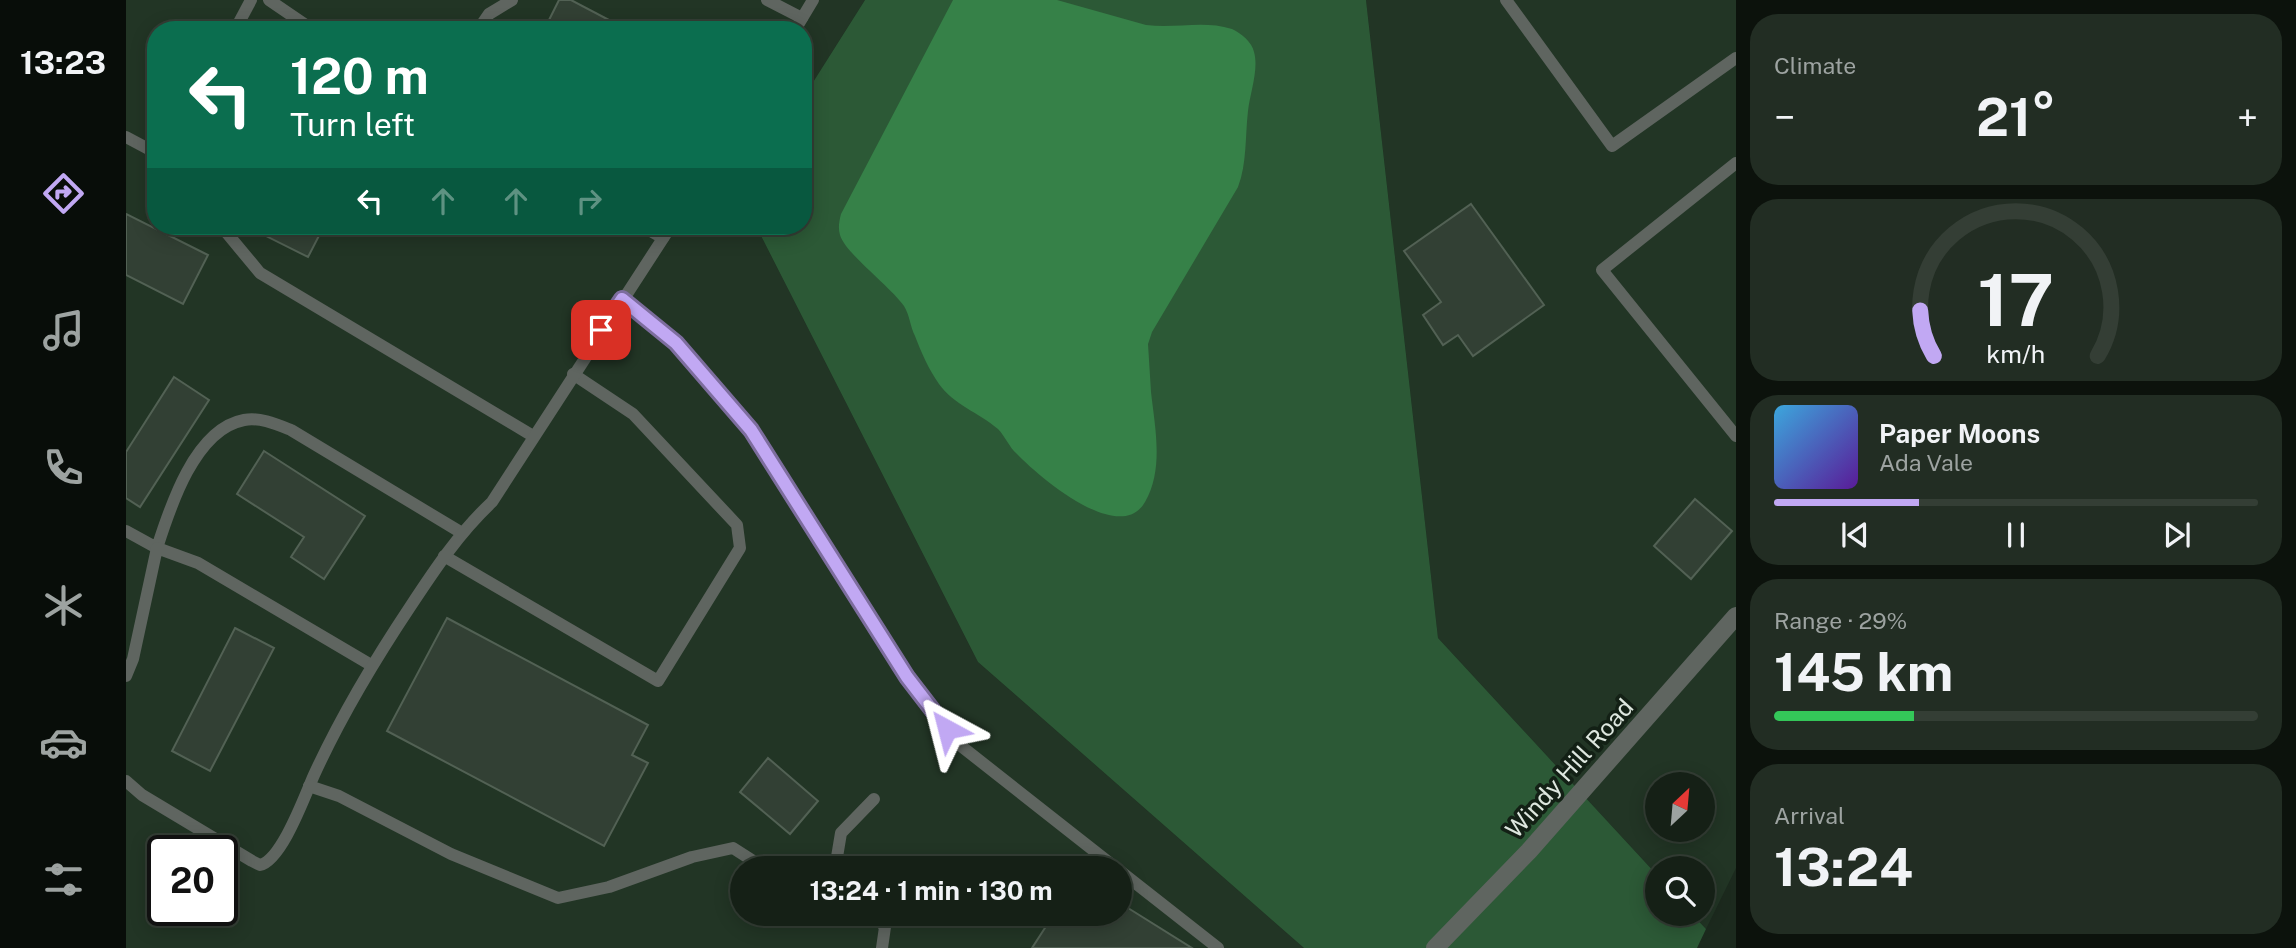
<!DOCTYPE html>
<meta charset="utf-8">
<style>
:root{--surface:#152016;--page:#222d23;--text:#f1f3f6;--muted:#9da3a1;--line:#343e35;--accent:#c1a8f3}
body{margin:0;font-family:"Public Sans",sans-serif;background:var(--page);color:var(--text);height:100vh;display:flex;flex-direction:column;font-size:26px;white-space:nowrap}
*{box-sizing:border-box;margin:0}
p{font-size:23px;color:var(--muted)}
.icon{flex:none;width:38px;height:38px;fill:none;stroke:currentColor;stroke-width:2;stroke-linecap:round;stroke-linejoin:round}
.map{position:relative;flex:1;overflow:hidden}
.drawer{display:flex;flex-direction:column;gap:14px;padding:14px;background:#0c120c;width:560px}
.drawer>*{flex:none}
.hud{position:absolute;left:21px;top:21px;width:665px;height:214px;border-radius:28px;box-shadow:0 4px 18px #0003,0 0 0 2px var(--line);background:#0b6e4f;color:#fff;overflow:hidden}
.needle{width:46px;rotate:26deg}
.controls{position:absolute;left:1519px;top:772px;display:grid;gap:14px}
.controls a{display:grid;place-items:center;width:70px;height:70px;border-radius:50%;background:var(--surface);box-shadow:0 4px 18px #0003,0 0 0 2px var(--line);font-size:35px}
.speed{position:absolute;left:21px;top:835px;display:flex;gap:14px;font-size:35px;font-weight:700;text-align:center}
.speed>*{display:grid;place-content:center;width:91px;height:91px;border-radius:50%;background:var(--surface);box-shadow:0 4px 18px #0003,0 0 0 2px var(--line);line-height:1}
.speed .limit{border:4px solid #111;border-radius:10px;background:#fff;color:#111}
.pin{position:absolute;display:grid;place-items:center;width:60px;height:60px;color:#fff;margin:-30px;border-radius:14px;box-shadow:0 4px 10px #0006}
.me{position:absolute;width:77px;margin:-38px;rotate:322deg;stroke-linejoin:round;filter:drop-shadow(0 0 5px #0008)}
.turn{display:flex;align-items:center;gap:24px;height:147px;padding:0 28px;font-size:32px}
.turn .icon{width:91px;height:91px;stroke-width:2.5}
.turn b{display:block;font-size:49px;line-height:60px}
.lanes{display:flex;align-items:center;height:66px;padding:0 28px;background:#0003;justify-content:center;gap:35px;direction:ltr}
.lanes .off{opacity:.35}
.big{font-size:52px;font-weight:700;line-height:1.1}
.drawer .card{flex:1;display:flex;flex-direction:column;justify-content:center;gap:10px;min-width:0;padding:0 24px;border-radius:28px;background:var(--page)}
.drawer .dial{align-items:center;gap:0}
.dial svg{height:182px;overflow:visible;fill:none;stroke:var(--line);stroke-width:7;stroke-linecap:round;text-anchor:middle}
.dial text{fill:var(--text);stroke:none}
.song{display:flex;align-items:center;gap:21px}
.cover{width:84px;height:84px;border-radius:10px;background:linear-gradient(135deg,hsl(200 70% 55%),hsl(270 70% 35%))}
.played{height:7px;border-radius:4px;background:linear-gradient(90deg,var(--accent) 30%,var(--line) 30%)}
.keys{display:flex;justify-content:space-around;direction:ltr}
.heat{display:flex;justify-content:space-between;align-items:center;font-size:38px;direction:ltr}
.charge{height:10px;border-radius:5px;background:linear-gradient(90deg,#34c759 29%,var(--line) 0)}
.trip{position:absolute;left:604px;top:856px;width:402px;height:70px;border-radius:35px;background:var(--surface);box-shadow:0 4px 18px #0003,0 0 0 2px var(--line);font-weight:700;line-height:70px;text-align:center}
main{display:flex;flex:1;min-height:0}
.menu{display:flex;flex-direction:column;width:126px;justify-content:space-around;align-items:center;background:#080d09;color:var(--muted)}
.menu .icon{width:49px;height:49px}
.menu .active{color:var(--accent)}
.menu b{font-size:32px;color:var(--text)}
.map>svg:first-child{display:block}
.built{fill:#223525;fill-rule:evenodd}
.green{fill:#2c5936}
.water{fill:#368148}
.building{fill:#324034;stroke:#526154;stroke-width:2}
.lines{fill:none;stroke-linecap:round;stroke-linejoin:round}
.lane{stroke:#5f6560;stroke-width:12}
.street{stroke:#5f6560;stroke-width:18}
.route-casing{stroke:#7d6d9e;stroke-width:18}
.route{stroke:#c1a8f3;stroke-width:12}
.labels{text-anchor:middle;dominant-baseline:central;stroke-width:7;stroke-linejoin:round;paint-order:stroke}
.street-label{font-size:24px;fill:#dee7df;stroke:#132015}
</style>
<main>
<nav class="menu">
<b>13:23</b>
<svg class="icon active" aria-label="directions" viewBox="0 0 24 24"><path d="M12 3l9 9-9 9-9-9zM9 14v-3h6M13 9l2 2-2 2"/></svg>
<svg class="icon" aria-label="music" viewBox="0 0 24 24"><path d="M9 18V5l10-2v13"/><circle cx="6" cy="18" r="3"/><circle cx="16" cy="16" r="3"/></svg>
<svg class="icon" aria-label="phone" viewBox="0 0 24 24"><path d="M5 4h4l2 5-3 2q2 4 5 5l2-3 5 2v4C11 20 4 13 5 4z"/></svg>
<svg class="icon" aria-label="climate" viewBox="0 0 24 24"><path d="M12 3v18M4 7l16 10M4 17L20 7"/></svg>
<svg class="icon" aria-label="car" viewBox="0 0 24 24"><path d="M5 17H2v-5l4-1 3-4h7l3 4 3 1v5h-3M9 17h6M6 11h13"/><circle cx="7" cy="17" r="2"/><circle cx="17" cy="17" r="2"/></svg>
<svg class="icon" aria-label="filters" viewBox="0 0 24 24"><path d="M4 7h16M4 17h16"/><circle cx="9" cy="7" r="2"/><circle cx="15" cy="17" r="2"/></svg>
</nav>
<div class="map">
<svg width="1610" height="948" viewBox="0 0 1610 948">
<rect width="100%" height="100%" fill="#1c2a1e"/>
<!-- built -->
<g class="built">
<path d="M0 0H739L677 98V30H30V226H630L852 662 1178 948H0ZM37 850H96V910H37ZM616 868H994V914H616Z"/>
<path d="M1240 0H1610V868L1580 929 1566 914H1577V868H1531V875L1312 638ZM1531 784H1577V830H1531Z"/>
</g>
<!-- green -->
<polygon class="green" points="739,0 1240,0 1312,638 1531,875 1531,914 1566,914 1580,929 1571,948 1178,948 852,662 630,226 677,226 677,98"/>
<!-- water -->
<path class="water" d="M827 0H931L1020 25C1049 29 1077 20 1106 29 1115 33 1126 42 1128 52 1133 69 1124 93 1122 111 1119 137 1121 163 1112 187L1026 332 1022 344C1023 360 1024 376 1025 392 1029 428 1038 469 1019 502 994 546 913 477 891 454 883 447 879 436 872 429 852 412 828 405 813 384 803 370 795 352 789 336 784 326 784 316 778 306 764 286 719 253 714 235 712 228 713 222 715 214Z"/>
<!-- building -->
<g class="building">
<polygon points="433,0 445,0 502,30 418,30"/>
<polygon points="1345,204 1418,305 1347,356 1332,335 1317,345 1297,315 1315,302 1278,251"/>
<polygon points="0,214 82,255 57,304 0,275"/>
<polygon points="120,226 198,226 182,257"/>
<polygon points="48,377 83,400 14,507 0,498 0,452"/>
<polygon points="138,451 239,516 198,579 165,557 178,537 111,494"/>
<polygon points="1569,499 1606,531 1565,579 1528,546"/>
<polygon points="321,618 522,725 506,755 522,763 478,846 261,731"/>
<polygon points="109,628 148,648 84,771 46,751"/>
<polygon points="642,758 692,801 664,834 614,792"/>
<polygon points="994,903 1066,948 906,948 928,914 994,914"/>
</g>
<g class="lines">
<!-- lane -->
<g class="lane">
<polyline points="143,0 187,30"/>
<polyline points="641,0 676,18"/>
<polyline points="1380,0 1486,146 1610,58"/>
<polyline points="109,30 125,0"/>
<polyline points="352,30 363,14 386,0"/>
<polyline points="669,30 687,0"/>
<polyline points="0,137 30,153"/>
<polyline points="1610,163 1476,270 1610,436"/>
<polyline points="95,226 134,273 407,436"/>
<polyline points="516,226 537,238"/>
<polyline points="496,299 550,343 625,430 781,677 835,746 990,868"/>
<path d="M0 531 31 548C44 507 69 429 118 420 134 417 150 424 165 430L336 533"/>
<polyline points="318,556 532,681 614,548 611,525 507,414 447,374"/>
<polyline points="0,676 7,659 31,548 72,563 245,665"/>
<path d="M0 781 16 795 126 861 134 865C156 860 179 795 188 775 215 716 248 661 284 607 309 569 333 533 366 502L545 226"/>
<polyline points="183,786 213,796 325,854 432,898 483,887 566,857 607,848 638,868"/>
<polyline points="693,868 710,863"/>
<polyline points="712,868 710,863 715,833 748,799"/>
<polyline points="994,871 1092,948"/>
<polyline points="747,914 759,927 756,948"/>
</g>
<!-- street -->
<polyline class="street" points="1309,948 1403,851 1610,616"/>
</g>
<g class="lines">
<defs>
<polyline id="route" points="475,330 496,299 550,343 625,430 781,677 821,729"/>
</defs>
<!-- route casing -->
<use href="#route" class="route-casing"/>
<!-- route -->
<use href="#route" class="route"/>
</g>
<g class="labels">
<!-- street labels -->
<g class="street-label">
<text transform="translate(1443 768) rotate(-48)">Windy Hill Road</text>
</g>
</g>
</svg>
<div class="controls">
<a><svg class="needle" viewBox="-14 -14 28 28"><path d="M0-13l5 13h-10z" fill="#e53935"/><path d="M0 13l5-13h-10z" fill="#9da3a1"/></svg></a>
<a><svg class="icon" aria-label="search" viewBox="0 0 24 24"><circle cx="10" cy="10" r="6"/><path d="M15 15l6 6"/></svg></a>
</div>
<div class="speed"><div class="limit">20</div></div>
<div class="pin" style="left:475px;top:330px;background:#d93025"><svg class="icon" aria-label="arrive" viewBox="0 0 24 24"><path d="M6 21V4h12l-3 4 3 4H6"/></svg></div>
<svg class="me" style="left:821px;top:729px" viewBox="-20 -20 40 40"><path d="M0-17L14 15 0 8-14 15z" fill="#c1a8f3" stroke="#fff" stroke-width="4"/></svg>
<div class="trip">13:24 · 1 min · 130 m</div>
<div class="hud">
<div class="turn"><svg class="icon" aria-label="left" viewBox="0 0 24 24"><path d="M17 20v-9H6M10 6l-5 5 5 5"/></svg><div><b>120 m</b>Turn left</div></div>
<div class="lanes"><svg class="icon" aria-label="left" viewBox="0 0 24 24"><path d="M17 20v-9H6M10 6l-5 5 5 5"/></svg><svg class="icon off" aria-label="ahead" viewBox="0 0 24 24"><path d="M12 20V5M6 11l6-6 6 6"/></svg><svg class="icon off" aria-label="ahead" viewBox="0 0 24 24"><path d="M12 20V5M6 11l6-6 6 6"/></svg><svg class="icon off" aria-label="right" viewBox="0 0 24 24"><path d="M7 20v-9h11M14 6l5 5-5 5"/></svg></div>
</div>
</div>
<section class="drawer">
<div class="card"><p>Climate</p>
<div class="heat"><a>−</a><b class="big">21°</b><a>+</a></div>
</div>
<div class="card dial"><svg viewBox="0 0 100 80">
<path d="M14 69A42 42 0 1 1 86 69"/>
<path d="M14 69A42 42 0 0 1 8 49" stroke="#c1a8f3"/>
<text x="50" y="56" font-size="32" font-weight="700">17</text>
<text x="50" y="72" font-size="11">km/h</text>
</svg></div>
<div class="card">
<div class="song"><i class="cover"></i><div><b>Paper Moons</b><p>Ada Vale</p></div></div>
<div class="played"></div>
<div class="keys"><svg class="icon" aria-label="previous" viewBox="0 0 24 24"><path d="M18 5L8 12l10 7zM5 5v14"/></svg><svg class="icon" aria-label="pause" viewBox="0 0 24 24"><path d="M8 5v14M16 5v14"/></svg><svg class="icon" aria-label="next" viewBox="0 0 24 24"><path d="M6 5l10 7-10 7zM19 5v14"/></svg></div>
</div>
<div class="card"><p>Range · 29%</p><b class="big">145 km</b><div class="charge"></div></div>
<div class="card"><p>Arrival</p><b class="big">13:24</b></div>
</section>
</main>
